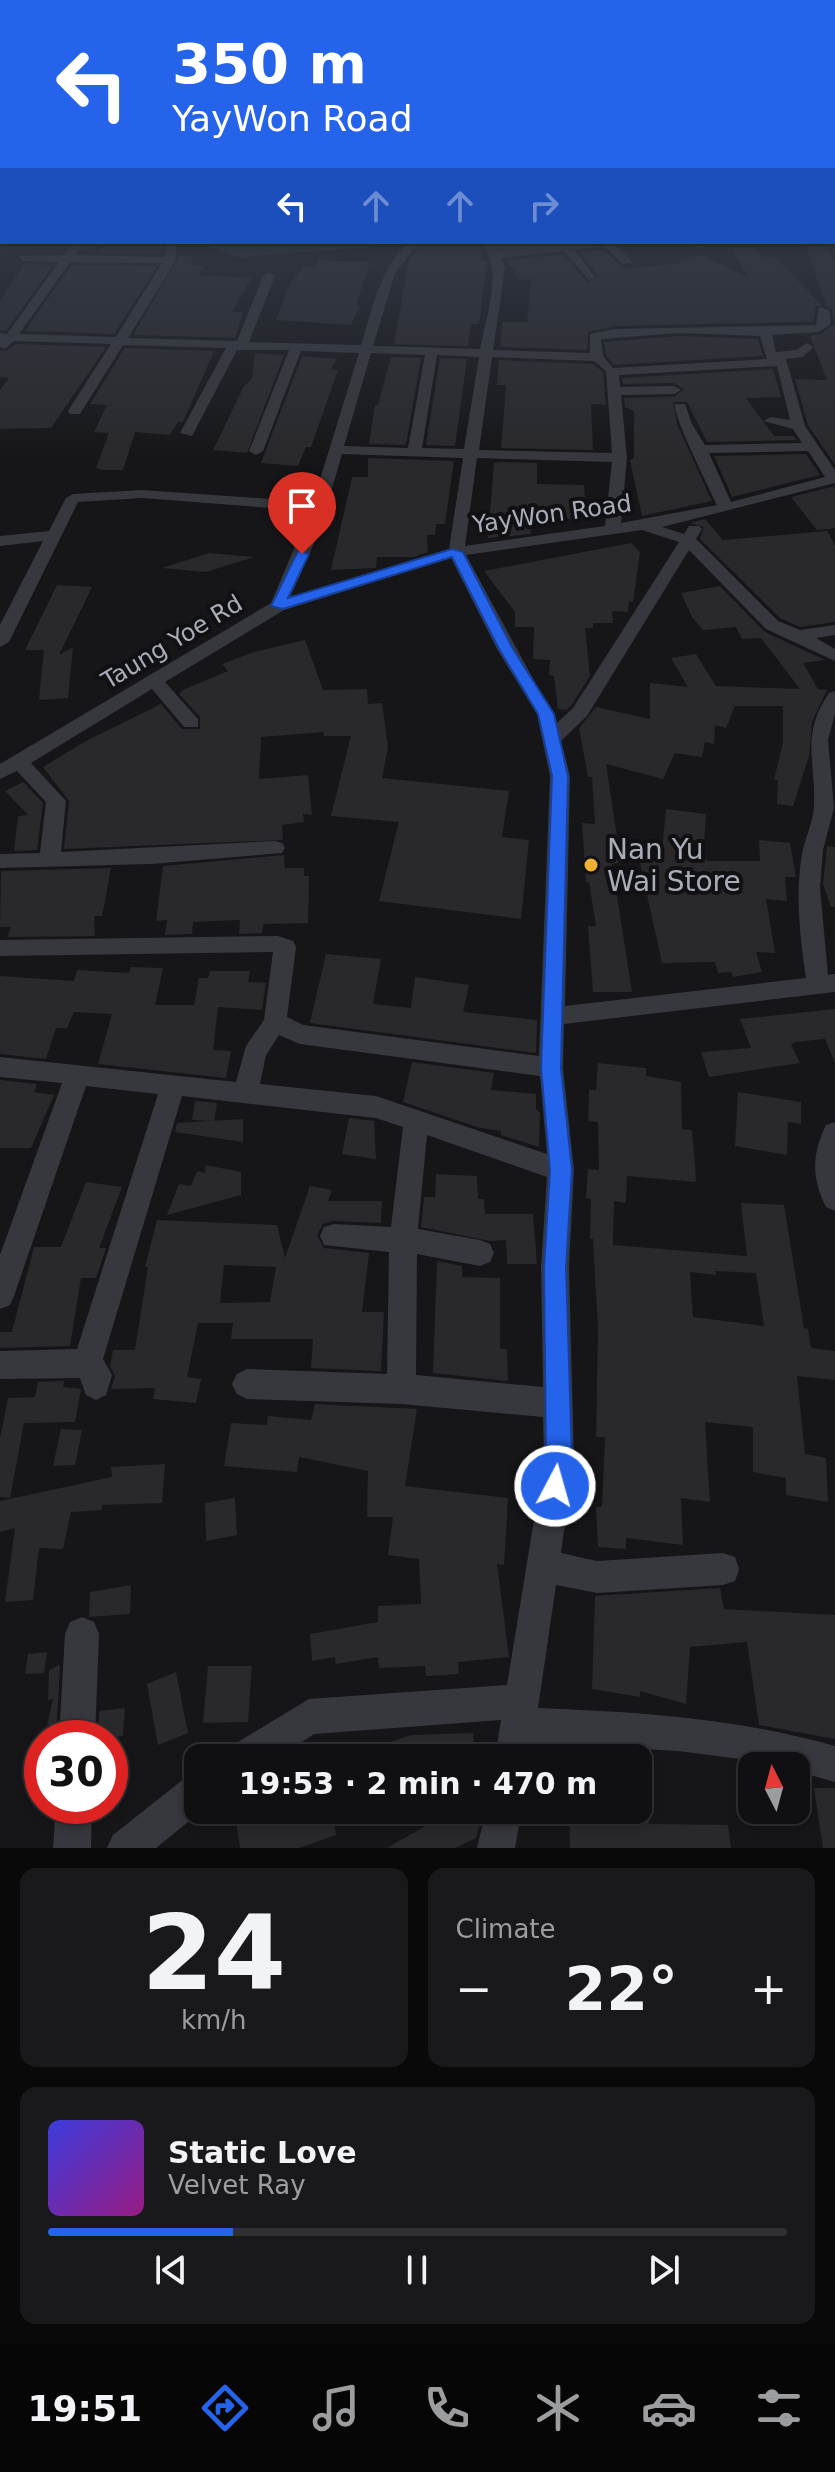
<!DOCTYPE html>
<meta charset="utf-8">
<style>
:root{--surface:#101012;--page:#19191b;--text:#f1f3f6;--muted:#9c9d9f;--line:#303032;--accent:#2563eb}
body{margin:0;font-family:"DejaVu Sans",sans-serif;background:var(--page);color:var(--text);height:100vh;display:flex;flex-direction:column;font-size:30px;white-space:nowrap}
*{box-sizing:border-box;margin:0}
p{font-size:26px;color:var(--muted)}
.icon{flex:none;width:44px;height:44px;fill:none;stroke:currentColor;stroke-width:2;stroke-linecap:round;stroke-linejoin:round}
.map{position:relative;height:1848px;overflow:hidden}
.drawer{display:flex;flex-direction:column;gap:20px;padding:20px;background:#09090a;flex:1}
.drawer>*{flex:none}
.guide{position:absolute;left:0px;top:0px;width:836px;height:244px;box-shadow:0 4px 12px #0003,0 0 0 2px var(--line);background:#2563eb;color:#fff;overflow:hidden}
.needle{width:52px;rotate:354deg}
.buttons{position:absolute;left:738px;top:1752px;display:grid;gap:16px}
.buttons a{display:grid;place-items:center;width:72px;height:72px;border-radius:16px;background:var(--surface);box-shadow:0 4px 12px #0003,0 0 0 2px var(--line);font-size:40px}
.speed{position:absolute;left:24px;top:1720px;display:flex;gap:16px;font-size:40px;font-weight:700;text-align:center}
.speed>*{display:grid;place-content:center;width:104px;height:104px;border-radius:50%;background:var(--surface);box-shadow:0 4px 12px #0003,0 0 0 2px var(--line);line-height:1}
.speed .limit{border:12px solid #d22;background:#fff;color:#111}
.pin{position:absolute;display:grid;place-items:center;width:68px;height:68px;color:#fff;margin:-82px -34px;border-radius:50% 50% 50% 0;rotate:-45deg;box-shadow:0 0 8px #0007}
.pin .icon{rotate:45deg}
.me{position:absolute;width:88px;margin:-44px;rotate:6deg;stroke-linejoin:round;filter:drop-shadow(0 0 6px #0008)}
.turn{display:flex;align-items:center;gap:28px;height:168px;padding:0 40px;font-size:36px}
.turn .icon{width:104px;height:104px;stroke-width:2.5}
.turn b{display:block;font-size:56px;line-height:68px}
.lanes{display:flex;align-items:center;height:76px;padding:0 40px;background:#0003;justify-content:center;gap:40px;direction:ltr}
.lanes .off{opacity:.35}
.big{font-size:60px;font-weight:800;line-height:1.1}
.drawer .tile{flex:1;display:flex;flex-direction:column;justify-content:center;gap:12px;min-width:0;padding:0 28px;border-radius:16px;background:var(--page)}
.drawer .dial{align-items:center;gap:0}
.dial b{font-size:104px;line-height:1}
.song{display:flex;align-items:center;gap:24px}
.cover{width:96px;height:96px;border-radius:12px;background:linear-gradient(135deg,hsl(240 70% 55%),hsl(310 70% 35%))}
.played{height:8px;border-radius:4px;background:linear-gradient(90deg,var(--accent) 25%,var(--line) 25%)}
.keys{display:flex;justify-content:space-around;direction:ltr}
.heat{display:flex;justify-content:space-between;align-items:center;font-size:44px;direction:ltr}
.drawer .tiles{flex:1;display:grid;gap:20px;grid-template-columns:1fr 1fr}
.tile:last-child{grid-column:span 2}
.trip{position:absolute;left:184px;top:1744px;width:468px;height:80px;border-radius:16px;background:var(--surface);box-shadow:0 4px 12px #0003,0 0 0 2px var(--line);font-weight:800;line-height:80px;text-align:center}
.dock{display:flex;height:128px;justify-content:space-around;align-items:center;background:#060607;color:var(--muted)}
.dock .icon{width:56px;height:56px}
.dock .active{color:var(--accent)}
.dock b{font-size:36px;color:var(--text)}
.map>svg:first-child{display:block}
.built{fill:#222225}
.water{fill:#2c353c}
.building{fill:#29292c;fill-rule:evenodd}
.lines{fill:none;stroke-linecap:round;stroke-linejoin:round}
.service{stroke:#37383d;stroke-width:6}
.minor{fill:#37383d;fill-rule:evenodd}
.route{fill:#2563eb;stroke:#184099;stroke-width:2}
.poi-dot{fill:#f2b134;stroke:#111113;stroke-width:3}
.labels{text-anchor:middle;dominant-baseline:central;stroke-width:8;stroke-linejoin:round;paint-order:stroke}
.far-street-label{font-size:24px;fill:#a8adb8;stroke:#111113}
.poi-label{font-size:28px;fill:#a8adb8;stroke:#111113;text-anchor:start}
</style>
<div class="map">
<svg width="835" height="1848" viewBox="0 0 835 1848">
<rect width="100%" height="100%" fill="#161618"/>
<!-- built -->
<polygon class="built" points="0,200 2,242 97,242 96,252 0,253"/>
<!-- water -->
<polygon class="water" points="198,242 373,242 370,247 238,257"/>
<!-- building -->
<g class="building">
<polygon points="104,242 131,243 164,243 161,254 99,253"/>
<polygon points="423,242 474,242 482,249 481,261 487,261 479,324 471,324 468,346 394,344 409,260"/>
<polygon points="806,246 828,247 835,265 835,465 808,425 795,379 827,380 810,336 821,334 834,324 832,310 826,306"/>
<polygon points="731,248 757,248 762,256 776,258 822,305 816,306 813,322 615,326 588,332 587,350 500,347 502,322 527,322 531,279 519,280 507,260 563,254 588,283 597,275 580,252 603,249 623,269 681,263 679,260 701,255 749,278"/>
<polygon points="191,255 192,265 205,265 200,276 252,277 232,312 243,312 235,338 133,335 179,256"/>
<polygon points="319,260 370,262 356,305 360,306 351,325 276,320 289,286 303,267 316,267"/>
<polygon points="24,264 53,265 6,331 0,330 0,300"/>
<polygon points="72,265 157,266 114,334 25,331"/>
<polygon points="679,336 758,339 763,356 614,365 606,355 604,342"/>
<polygon points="15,344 106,347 51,428 0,429 0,390 9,378 0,377 0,350 7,351"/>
<polygon points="125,348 214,351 183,422 178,422 170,435 135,432 123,470 103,470 96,468 109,433 94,432 107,405 90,404"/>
<polygon points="255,353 284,355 247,453 213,450 244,386 252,379"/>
<polygon points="302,356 337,359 331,369 338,370 311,447 306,447 298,466 261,463"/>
<polygon points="391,357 421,358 406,445 369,444 375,405 378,405"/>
<polygon points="440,358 467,359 455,446 426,445"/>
<polygon points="499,360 593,364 603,372 606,405 591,404 593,450 501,448 506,385 497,385"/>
<polygon points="773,369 781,397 746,398 774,436 794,436 797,440 707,442 687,402 673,402 677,424 712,501 642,516 630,460 634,458 634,411 625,407 624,398 674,397 684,389 674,383 623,384 622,378"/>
<polygon points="806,454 820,475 732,497 714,456"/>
<polygon points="368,458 454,461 445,524 436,524 435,535 427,535 428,552 413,557 377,557 376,568 331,570 352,477 368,477"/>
<polygon points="500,462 537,463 537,484 584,485 585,501 596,501 597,520 529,517 531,534 488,538 494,463"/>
<polygon points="835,486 835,528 817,530 791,497"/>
<polygon points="705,519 723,540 827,531 835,545 835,622 800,627 780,618 700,539 704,527 690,523"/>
<polygon points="631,543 640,552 633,602 629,601 628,612 612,611 613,623 593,623 593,628 585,628 590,676 571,706 566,710 558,709 554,676 549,675 550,660 533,659 534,627 515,627 515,612 484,571"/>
<polygon points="209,553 254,557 206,572 162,568"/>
<polygon points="57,585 92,587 59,655 73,647 68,698 39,700 44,650 25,650"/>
<polygon points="720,586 765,632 825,660 803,663 818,689 827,690 812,722 809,756 793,806 777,804 778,780 774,780 783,742 783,706 735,706 726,728 715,725 714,744 705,742 702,757 675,753 663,779 606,764 617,837 627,836 634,860 612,864 632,992 593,992 588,926 596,926 589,882 586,882 582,823 595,824 592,777 588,777 579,728 596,707 650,719 650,683 688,687 671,658 696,654 716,686 800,689 761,638 742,639 736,627 703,630 692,617 681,593"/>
<polygon points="305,640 323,690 367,689 368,704 382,703 388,748 382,778 509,791 502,837 529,840 521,919 379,901 399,822 331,816 351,736 323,736 324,732 261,737 259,779 308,775 312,815 303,814 304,822 282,825 283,840 64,849 69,801 43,767 86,741 161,704 182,729 200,729 200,717 179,694 183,690 228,671 222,664 254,652"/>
<polygon points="23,782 43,803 37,850 14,851 18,816 28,815 5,791"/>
<polygon points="666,809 706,814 703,858 708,861 760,861 759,840 790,843 796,877 785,877 787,901 766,899 775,953 756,952 762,972 733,977 731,972 718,973 715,962 662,963 637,849 662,850"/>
<polygon points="827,846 835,847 835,907 831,907 823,884"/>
<polygon points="284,855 285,868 304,868 304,876 309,876 308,923 263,924 262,933 239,934 240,920 193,922 192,934 165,935 167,920 156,921 163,866"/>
<polygon points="111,868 102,916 94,916 95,936 7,937 11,927 0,927 1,871"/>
<polygon points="326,954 381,959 373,1004 411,1008 415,977 469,985 463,1012 537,1020 536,1053 310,1023"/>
<polygon points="131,967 163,968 155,1005 194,1005 199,978 208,978 210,971 250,971 248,982 266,983 262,1010 218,1007 213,1050 231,1051 226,1078 98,1064 112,1014 74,1012 67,1028 56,1028 46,1059 0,1054 0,976 74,981 77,970 129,973"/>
<polygon points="835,1009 835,1063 825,1039 794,1042 791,1045 800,1063 709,1077 701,1052 751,1048 740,1019"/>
<polygon points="412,1062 494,1073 491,1090 536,1094 536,1109 540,1113 539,1147 501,1135 501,1131 480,1128 403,1102"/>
<path d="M598 1063 646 1068V1076L681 1082 682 1129 692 1130 695 1165 696 1182 627 1176 626 1203 614 1201 613 1245 747 1256 741 1203 784 1205 804 1328 808 1329 811 1348 835 1351V1380L797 1376 805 1454 826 1458 828 1502 786 1495V1478L753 1472V1427L705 1422 710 1502 681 1498 683 1545 626 1538V1549L598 1547 596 1507H602L605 1437H596L598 1329 593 1239H590L591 1199 586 1198 588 1169 599 1170 598 1122 588 1121 589 1090H596ZM715 1271 756 1273 764 1326 693 1317 690 1272 716 1275Z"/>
<polygon points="0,1080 37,1084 34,1092 54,1095 31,1148 0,1148"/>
<polygon points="738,1092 801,1102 801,1124 788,1122 787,1155 735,1146"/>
<polygon points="195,1101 217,1103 214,1121 192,1120"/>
<polygon points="349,1118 374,1121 376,1159 342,1154"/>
<polygon points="243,1119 243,1142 175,1132 177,1123"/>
<polygon points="206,1165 241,1172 241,1195 167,1215 179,1184 191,1186 197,1171 205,1173"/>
<polygon points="436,1174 477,1176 478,1199 484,1199 485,1214 533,1214 537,1264 507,1264 506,1240 490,1241 421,1227 424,1197 435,1197"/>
<polygon points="86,1182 122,1187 99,1248 106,1248 96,1278 81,1278 70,1346 0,1348 0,1332 12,1332 34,1247 61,1247"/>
<path d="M310 1186 332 1190 328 1201H382L381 1223 333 1221 323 1224 317 1235 324 1248 369 1253 362 1312H384L381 1371 311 1368 313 1339H231L233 1323H198L187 1377 201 1379 196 1403 153 1399 155 1388 111 1389 115 1376 110 1366 113 1350H135L148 1267H145L157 1220 277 1225 285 1258ZM224 1265 276 1267 270 1302 220 1303Z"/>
<polygon points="437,1261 462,1266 462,1277 500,1278 500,1349 507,1349 508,1381 433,1373"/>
<polygon points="64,1381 63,1387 81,1389 75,1422 24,1423 10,1498 0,1497 0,1439 8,1398 35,1397 38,1382"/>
<polygon points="315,1404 417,1409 405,1486 508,1498 504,1565 497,1564 509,1657 458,1662 459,1674 426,1676 425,1666 379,1668 378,1657 336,1664 335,1657 312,1661 310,1634 378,1622 378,1606 421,1604 419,1559 388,1555 393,1517 367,1517 368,1471 299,1457 297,1472 224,1466 231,1423 267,1425 268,1416 311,1420"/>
<polygon points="61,1429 82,1430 75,1465 53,1466"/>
<polygon points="165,1464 162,1503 102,1505 102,1510 71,1512 63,1549 39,1548 33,1600 5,1602 15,1528 0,1532 0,1501 112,1477 111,1467"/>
<polygon points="235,1498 237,1535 206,1541 205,1503"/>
<polygon points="131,1585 130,1614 89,1617 90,1592"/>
<polygon points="720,1588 724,1609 835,1615 835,1739 759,1725 747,1642 690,1647 686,1704 640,1691 640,1697 592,1689 595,1596"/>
<polygon points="47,1652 44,1673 25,1674 28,1654"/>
<polygon points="60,1665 56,1738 44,1738 53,1699 48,1700 49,1670"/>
<polygon points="208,1666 252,1666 248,1722 203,1723"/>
<polygon points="176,1672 188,1733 158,1745 147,1684"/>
<polygon points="125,1708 123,1736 98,1738 99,1711"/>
<polygon points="473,1733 475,1758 354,1758 353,1754 412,1735"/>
<polygon points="814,1788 835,1788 835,1848 823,1848"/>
<polygon points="234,1810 332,1810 336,1835 299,1848 240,1848"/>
<polygon points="454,1810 475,1810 480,1824 476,1838 455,1848 387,1848"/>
<polygon points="569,1810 648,1810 649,1824 728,1825 731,1848 570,1848"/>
</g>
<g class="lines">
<!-- service -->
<g class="service">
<polyline points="692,242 701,245"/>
<polyline points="493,249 573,242"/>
</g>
<!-- minor -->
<g class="minor">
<rect x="834" y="222" width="1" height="7"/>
<path d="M74 242H84L75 255 165 257 167 243 176 245V260L128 338 237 341 263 276 269 273 275 276 249 342 361 345C373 307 379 270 409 242H420L395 273 373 346 480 349C486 317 504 269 481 242H492L499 251 566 243 612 242 633 262 623 264 604 246 574 250 595 277 589 280 564 251 501 258 505 268 493 350 590 353V334L615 329 816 325 819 307 829 310 831 324 819 332 772 335 776 352 796 350 807 343 813 347 803 357 786 359 805 426 835 470V483L662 527 684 534 689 526H699L702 529 696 539 778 621 800 630 835 625V635L816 638 835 649V661L766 629 689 550 587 716 561 741 570 776 565 1006 806 978C800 937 795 895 802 854 805 838 813 823 814 806 816 760 800 736 829 693L835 691V714L828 740 834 808 823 850 820 888 828 975 835 974V992L564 1024 563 1068 574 1170 569 1267 574 1459 561 1553 597 1561 723 1553 735 1557 739 1569 735 1581 723 1585 597 1593 556 1585 538 1708C639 1712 737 1718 835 1746V1782L796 1771V1766L678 1751 533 1743 531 1758H495L501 1720 314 1734 278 1758H228L233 1745 309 1699 507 1685 544 1459 543 1417 401 1404 247 1399 237 1394 232 1384 237 1374 247 1369 387 1374 389 1252 324 1245 320 1236 324 1227 334 1224 391 1227 403 1127 376 1118 182 1096 103 1359 112 1375 106 1395 96 1400 86 1395 80 1378 0 1379V1351L77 1349 158 1094 86 1086 14 1296 10 1305 0 1309V1255L62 1083 0 1077V1057L236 1082 246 1046 264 1020 273 952 0 956V940L278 936 293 941 296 947 287 1017 303 1025 539 1056 550 776 537 714 497 649 451 558 284 610 165 682 198 719V727H184L152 689 31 763 66 801 61 852 275 841 282 843 285 848 282 853 151 864 0 868V854L40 853 46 802 17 771 0 779V764L271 603 310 511 142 498 78 502 9 642 0 647V625L43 541 0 546V536L49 531 66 498 73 494 142 490 313 502 359 353 301 351 263 451 256 455 249 451 289 350H237L192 436 180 433 226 348 123 345 80 414H70L68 411 111 344 14 341 5 349 0 347V333L7 334 59 262 23 261 19 256 64 255ZM70 262 162 263 116 337 19 334ZM679 333 760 336 767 359 613 368 603 356 601 339ZM371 353 425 355 408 448 344 446ZM437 355 479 357 464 449 422 448ZM492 357 594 361 606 371 612 453 479 450ZM777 366 790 420 771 417 764 421 793 429 802 443 705 445 692 424 685 404H675C673 417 709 487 717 505L621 523 627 458 621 395 674 394 681 390 674 386 620 387 619 375ZM808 451 825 477 731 502 709 453ZM342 454 463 458 449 549 290 597 320 530ZM477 458 612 462 605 526 465 546ZM642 530 679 542 573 708 557 723 466 555ZM279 1035 300 1044 540 1076 547 1154 376 1096 260 1084 266 1055ZM427 1135 547 1177 541 1267 543 1387 416 1375 417 1254 480 1266 490 1262 494 1253 490 1244 480 1240 418 1229Z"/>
<path d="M835 1122V1211L826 1207C811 1177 812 1154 826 1125Z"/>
<polygon points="82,1617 94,1622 99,1634 95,1738 59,1738 65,1634 70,1622"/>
<polygon points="198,1773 198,1810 203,1810 156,1848 107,1848 113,1835 185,1778"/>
<polygon points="56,1806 92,1806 91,1848 53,1848"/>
<polygon points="486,1810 522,1810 515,1848 477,1848"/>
</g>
</g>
<!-- sky -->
<linearGradient id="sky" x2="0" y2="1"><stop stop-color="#0c0c0d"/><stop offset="0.44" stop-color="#363c48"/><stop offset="1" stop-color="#363c48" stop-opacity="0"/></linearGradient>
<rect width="835" height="458" fill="url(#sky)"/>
<!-- route -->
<polygon class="route" points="452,549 463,552 513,649 554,714 568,776 561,1068 572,1170 566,1267 572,1459 564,1495 555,1499 546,1495 542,1486 546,1459 544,1267 550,1170 541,1068 552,776 538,714 499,649 452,557 283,609 271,606 298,551 309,554 288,598"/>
<!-- markers -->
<circle class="poi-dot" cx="591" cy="865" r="8"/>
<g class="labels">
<!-- far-street labels -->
<g class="far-street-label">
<text transform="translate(552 514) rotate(-8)">YayWon Road</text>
<text transform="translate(172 642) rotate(-31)">Taung Yoe Rd</text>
</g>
<!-- poi labels -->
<g class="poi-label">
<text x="607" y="849">Nan Yu<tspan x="607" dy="32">Wai Store</tspan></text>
</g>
</g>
</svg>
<div class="buttons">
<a><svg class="needle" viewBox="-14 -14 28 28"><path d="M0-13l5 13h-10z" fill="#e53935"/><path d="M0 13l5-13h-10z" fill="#9c9d9f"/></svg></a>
</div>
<div class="speed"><div class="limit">30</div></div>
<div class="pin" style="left:302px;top:554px;background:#d93025"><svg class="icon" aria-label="arrive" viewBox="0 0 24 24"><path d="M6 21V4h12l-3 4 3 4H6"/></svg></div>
<svg class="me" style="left:555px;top:1486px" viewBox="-20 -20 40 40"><circle r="17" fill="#2563eb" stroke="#fff" stroke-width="3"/><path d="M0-11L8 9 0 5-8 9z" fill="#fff"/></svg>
<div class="trip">19:53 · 2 min · 470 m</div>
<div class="guide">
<div class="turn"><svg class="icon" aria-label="left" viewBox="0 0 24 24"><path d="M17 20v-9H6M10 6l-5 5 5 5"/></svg><div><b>350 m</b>YayWon Road</div></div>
<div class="lanes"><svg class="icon" aria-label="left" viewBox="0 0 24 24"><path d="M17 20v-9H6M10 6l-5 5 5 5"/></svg><svg class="icon off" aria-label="ahead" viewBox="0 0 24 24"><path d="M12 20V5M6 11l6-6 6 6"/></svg><svg class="icon off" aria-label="ahead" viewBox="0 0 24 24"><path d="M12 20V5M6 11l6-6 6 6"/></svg><svg class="icon off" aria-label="right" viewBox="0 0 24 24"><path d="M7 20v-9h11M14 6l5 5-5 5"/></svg></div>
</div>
</div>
<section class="drawer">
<div class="tiles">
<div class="tile dial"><b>24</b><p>km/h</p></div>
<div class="tile"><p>Climate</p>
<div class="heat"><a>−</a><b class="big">22°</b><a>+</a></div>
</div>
<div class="tile">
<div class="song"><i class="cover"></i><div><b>Static Love</b><p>Velvet Ray</p></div></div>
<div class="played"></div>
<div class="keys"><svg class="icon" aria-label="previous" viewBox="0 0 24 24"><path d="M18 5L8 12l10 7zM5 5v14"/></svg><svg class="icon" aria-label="pause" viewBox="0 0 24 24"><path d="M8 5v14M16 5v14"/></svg><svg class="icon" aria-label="next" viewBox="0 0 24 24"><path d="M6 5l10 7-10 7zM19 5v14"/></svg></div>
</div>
</div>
</section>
<nav class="dock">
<b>19:51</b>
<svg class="icon active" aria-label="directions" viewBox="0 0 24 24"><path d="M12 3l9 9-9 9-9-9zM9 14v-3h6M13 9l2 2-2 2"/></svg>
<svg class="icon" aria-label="music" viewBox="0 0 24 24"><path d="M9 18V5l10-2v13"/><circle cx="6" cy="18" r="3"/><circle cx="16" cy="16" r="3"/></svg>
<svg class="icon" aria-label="phone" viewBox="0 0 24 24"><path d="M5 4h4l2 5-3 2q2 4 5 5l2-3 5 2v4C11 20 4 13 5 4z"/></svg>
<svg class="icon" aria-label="climate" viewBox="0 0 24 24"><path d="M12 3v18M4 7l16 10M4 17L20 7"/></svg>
<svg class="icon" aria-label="car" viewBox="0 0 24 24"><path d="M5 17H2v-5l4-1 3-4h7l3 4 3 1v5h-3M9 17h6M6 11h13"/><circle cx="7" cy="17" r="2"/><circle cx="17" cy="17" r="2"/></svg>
<svg class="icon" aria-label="filters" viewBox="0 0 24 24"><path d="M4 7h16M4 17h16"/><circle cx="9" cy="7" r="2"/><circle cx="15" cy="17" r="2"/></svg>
</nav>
